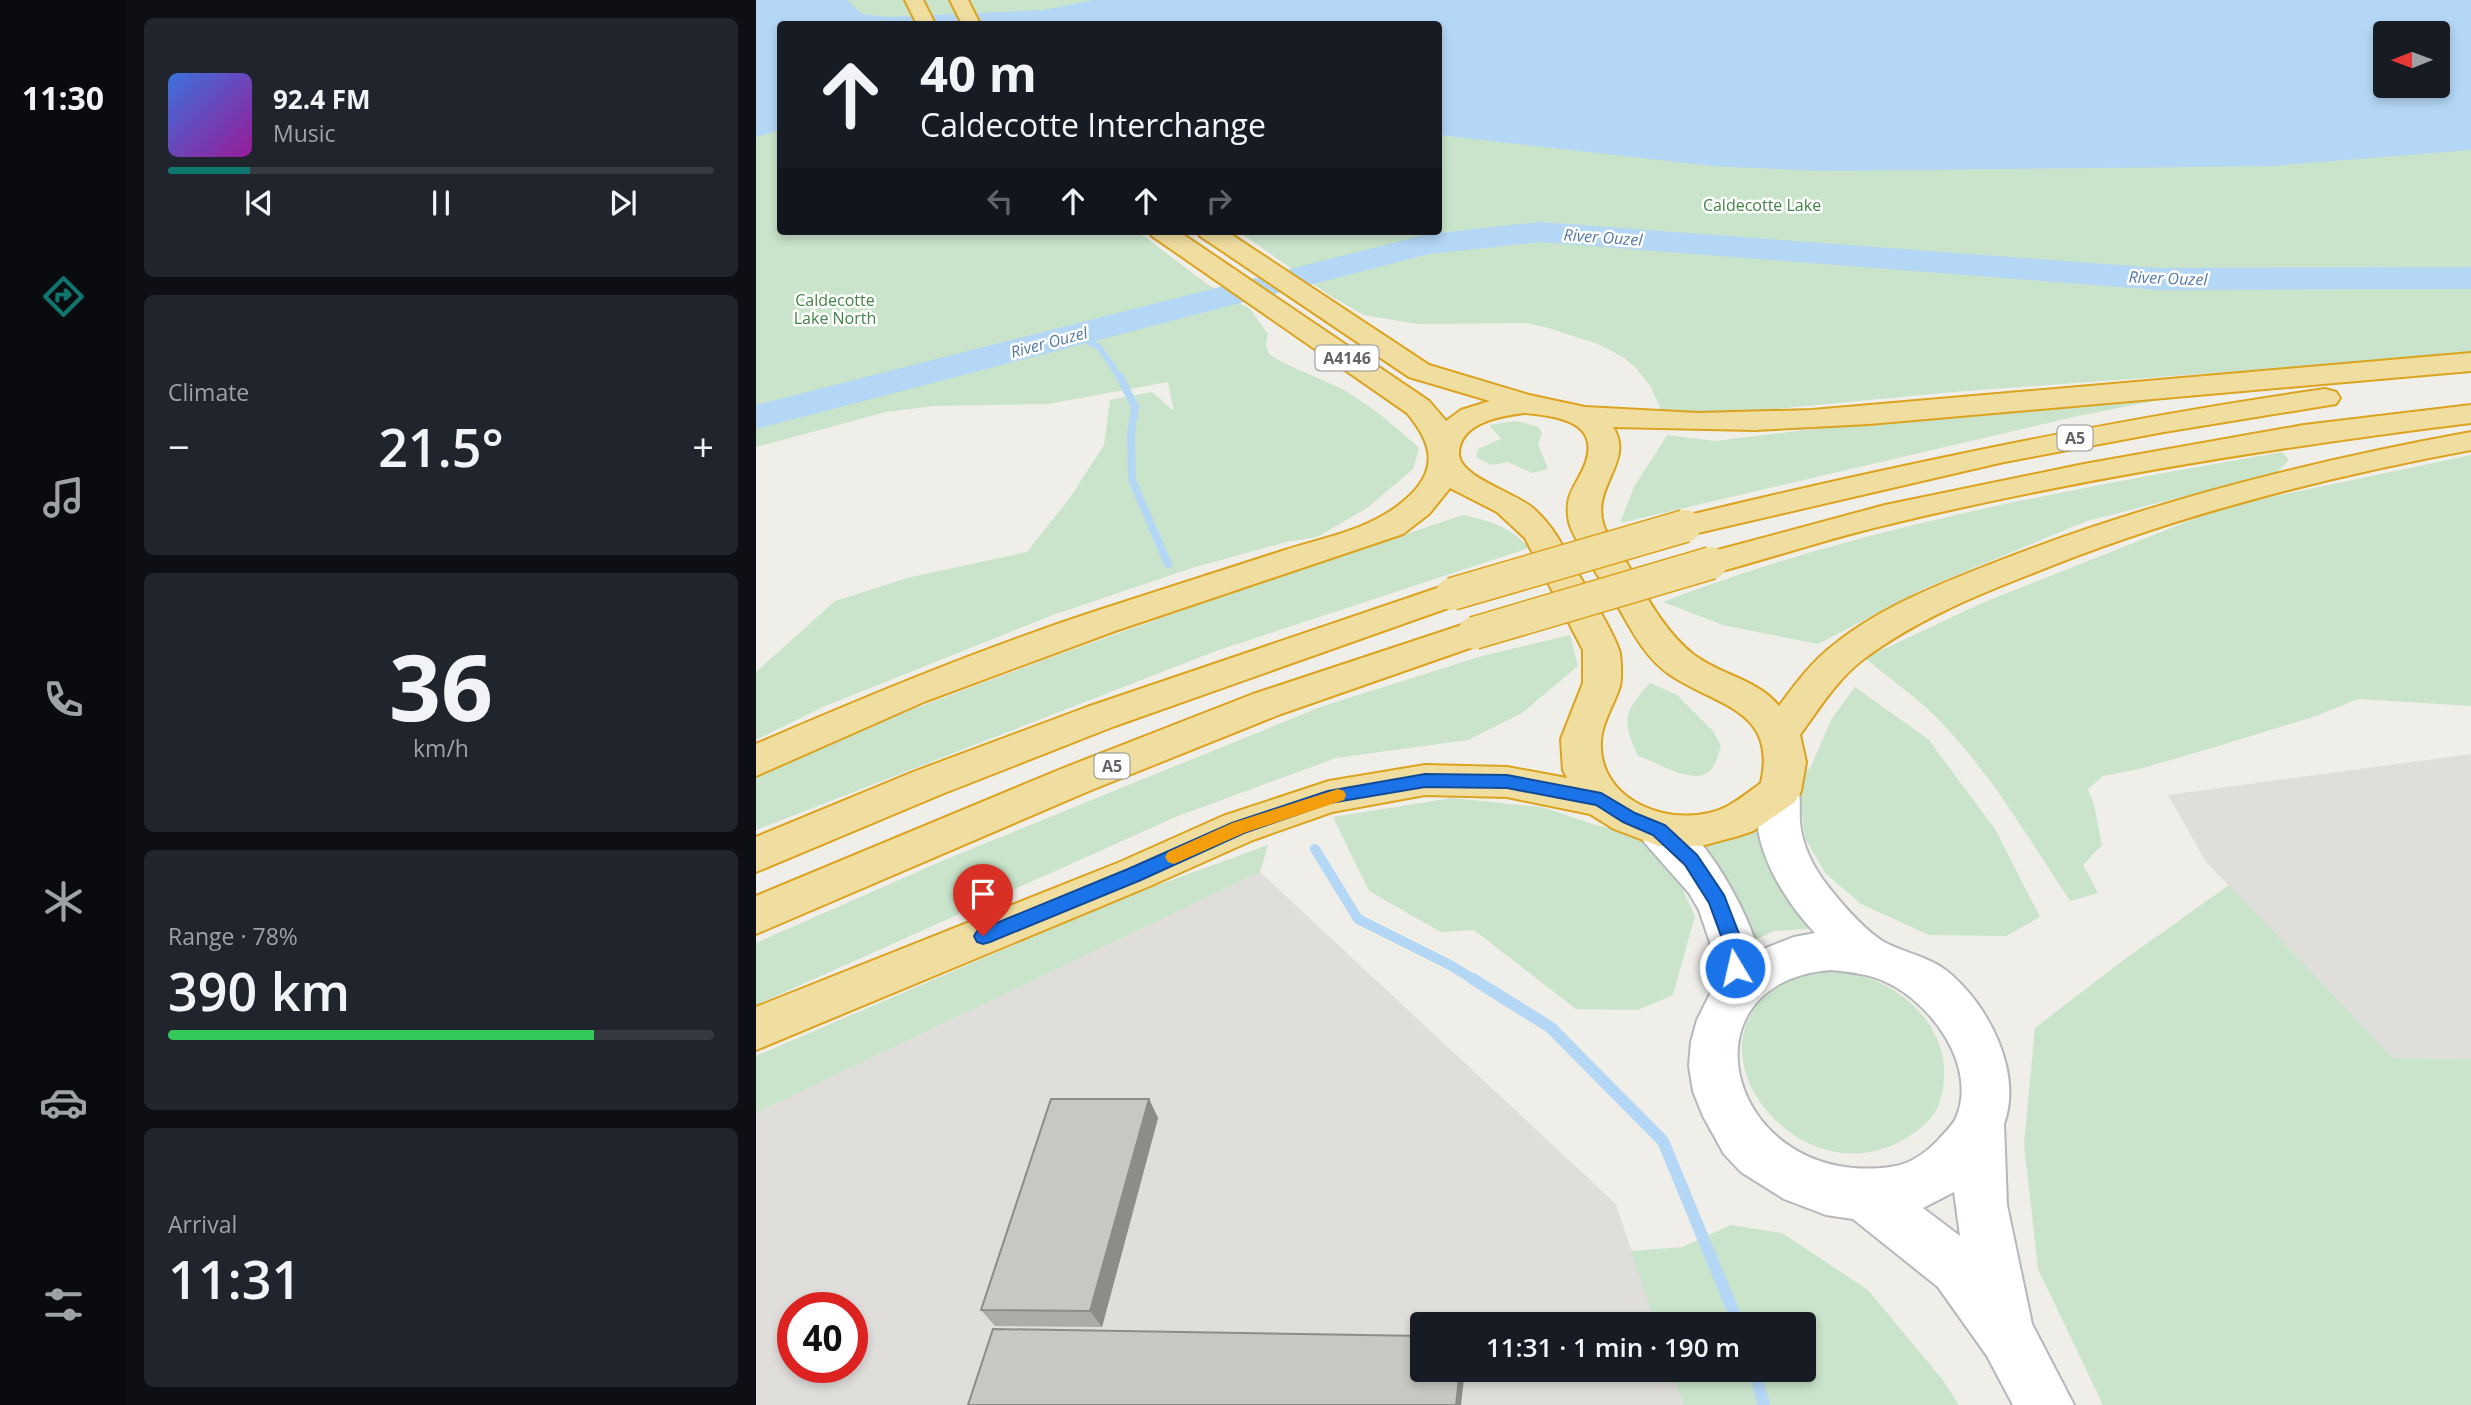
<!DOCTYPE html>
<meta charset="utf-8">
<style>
:root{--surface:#171b24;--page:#20242c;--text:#f1f3f6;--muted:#9ea1a6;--line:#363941;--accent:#0f766e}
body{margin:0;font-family:"Open Sans",sans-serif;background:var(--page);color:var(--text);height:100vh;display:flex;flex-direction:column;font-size:26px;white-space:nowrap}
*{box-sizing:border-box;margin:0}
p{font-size:23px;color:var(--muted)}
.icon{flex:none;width:38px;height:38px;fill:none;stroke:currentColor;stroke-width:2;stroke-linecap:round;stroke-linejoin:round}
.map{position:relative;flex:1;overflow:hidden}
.sheet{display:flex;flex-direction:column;gap:18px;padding:18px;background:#0d0f14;width:630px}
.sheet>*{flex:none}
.top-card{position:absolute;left:21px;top:21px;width:665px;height:214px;border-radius:7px;box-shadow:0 4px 10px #0003;background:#171b24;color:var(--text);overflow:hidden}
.needle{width:46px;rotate:269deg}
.fabs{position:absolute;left:1617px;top:21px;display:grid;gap:14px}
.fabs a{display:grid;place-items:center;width:77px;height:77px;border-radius:7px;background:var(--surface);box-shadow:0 4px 10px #0003;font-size:35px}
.speed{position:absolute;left:21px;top:1292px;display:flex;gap:14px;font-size:35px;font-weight:700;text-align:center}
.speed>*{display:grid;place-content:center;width:91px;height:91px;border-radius:50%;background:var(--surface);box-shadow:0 4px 10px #0003;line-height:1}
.speed .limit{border:10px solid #d22;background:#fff;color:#111}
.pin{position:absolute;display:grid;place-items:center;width:60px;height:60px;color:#fff;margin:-72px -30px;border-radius:50% 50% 50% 0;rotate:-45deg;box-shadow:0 0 7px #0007}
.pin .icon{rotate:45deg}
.me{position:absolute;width:77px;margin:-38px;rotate:351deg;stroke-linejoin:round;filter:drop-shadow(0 0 5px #0008)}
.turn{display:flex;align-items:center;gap:24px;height:147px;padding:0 28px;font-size:32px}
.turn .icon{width:91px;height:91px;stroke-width:2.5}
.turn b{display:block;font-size:49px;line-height:60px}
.lanes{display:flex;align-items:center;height:66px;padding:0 28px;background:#0003;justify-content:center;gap:35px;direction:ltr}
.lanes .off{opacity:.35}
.big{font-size:52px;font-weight:600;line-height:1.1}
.sheet .card{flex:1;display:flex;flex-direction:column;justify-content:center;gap:10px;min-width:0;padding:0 24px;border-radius:10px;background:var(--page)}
.sheet .dial{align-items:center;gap:0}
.dial b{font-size:91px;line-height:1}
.song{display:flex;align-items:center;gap:21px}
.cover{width:84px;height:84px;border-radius:10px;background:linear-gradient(135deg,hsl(220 70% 55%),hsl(300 70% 35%))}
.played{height:7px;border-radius:4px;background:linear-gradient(90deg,var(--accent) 15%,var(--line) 15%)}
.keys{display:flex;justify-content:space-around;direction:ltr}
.heat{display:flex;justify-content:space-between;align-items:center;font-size:38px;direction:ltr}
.charge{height:10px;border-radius:5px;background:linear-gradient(90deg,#34c759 78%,var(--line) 0)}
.trip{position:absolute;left:654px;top:1312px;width:406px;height:70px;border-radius:7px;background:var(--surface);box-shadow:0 4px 10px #0003;font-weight:600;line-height:70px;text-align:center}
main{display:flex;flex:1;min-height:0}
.dock{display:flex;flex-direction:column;width:126px;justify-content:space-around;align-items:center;background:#090b0e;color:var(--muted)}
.dock .icon{width:49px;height:49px}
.dock .active{color:var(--accent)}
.dock b{font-size:32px;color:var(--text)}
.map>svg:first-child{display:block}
.industrial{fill:#dfdedb;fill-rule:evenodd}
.green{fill:#c9e4ca;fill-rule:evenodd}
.water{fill:#b4d7f5;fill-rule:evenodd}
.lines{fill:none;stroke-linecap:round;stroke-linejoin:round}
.stream-far3{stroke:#b4d7f5;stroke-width:6}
.stream-far2{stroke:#b4d7f5;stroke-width:8}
.stream-far1{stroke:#b4d7f5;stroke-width:10}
.stream{stroke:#b4d7f5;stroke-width:12}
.river{fill:#b4d7f5;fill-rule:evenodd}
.secondary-casing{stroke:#b5b7bb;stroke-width:4}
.highway-casing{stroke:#dba31e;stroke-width:4}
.secondary{fill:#fff;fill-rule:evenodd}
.highway{fill:#f0dda0;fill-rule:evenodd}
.highway-bridge-casing{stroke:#dba31e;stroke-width:35;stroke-linecap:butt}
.highway-bridge{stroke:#f0dda0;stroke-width:32}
.wall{fill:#acaca8}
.shaded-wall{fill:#8c8c88}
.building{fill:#c8c8c3;stroke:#8c8c88;stroke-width:2}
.route{fill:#1a73e8;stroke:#114b97;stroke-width:2}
.slow{fill:#f59e0b}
.labels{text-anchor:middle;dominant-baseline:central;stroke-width:5;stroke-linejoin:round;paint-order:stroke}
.far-park-label{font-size:16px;fill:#428446;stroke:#fff}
.far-water-label{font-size:16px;font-style:italic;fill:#5279a6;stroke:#fff}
.shield{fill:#fff;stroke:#909295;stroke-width:2}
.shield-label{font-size:16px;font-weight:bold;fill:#606367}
</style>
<main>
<nav class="dock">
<b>11:30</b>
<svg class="icon active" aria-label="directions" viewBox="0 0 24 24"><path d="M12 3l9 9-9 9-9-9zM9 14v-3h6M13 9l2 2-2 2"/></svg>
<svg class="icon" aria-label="music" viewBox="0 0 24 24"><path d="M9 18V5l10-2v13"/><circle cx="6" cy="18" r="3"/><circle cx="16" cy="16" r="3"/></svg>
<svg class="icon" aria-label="phone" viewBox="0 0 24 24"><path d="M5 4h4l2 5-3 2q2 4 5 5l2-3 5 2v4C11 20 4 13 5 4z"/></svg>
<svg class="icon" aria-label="climate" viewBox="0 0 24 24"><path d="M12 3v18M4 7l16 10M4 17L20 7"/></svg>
<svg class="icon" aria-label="car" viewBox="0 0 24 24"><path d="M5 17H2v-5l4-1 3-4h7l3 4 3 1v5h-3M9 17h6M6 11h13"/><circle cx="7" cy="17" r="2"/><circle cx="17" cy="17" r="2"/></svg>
<svg class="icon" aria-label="filters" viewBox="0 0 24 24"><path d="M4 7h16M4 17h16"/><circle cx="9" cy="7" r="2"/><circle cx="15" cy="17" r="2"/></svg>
</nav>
<section class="sheet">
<div class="card">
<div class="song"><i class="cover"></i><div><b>92.4 FM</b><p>Music</p></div></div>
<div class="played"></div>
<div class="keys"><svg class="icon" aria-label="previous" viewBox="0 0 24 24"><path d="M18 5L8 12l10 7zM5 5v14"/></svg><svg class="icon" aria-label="pause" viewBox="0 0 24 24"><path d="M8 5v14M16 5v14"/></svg><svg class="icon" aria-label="next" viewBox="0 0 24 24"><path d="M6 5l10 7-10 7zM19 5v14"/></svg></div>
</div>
<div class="card"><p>Climate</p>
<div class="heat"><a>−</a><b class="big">21.5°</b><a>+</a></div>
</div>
<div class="card dial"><b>36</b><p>km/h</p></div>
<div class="card"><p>Range · 78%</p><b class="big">390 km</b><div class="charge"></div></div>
<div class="card"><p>Arrival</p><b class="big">11:31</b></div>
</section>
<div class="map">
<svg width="1715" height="1405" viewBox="0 0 1715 1405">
<rect width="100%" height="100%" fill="#f0eee9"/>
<!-- industrial -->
<g class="industrial">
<polygon points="1715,754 1715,1059 1637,1058 1450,862 1412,795"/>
<path d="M504 872 860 1204 900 1325H667V1370H916L927 1405H0V1113ZM37 1307H96V1367H37Z"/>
</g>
<!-- green -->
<g class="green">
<path d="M0 0H1715V354L1197 392 998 411 906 412 895 387 881 369 867 357 842 344 789 327 769 323 661 324 608 315 573 295 482 231H682V24H24V231H381L451 284 494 309 512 334 510 345 513 354C536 369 563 377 588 390 615 406 639 426 663 448L657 469 611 508 561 537 530 542 436 568 297 615 67 707 0 740V672L79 601 155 577 271 552 313 499 348 445 354 400 396 392 418 411 412 382 292 404 179 406 130 412 0 447ZM1629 33H1682V86H1629Z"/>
<polygon points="1428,395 1322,416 864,523 878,487 911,435 959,441 1124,421"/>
<polygon points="761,421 783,427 786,434 782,444 792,469 776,473 752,462 735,465 720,457 722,449 745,439 733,425"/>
<path d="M1526 452 1533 460 1520 473 1331 521 1167 589 1062 644 967 625 907 602C1106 525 1318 489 1526 452Z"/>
<path d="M1715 455V706L1602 699 1560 716 1456 748 1383 769 1347 776 1332 789 1338 805 1346 845 1327 865 1342 893 1314 901C1272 838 1234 771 1180 717 1159 696 1133 678 1109 658L1226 603 1468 507Z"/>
<path d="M707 515C734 521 755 527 773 548L460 651 0 830V775L50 749 296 657 489 588Z"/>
<polygon points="814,635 822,666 766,713 712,740 580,758 422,816 0,1005 0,943 193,858 567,706 726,656"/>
<path d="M894 683 921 695 957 731 965 746C963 752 961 761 957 767 943 790 902 762 882 756 865 720 868 712 894 683Z"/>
<polygon points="1099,687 1172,739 1239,829 1284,917 1250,936 1173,935 1105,904 1069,873 1049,838 1040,768 1054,769 1075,720"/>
<polygon points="696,798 786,807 840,825 892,838 926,888 939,916 917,995 882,1010 820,1009 718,930 685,932 613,891 577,817"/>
<path d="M998 817C1012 865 1024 888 1054 929L1017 931 989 946C980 895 974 878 943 836Z"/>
<polygon points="512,845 504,872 0,1113 0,1056 372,896"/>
<polygon points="1473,885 1637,1058 1715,1059 1715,1405 1347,1405 1282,1269 1268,1144 1279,1028 1365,962"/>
<path d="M1069 972C1079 973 1090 972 1101 975 1146 985 1190 1026 1188 1075 1188 1092 1183 1112 1170 1123 1058 1226 905 1039 1037 979 1047 975 1059 974 1069 972Z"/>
<polygon points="975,1225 1026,1233 1112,1290 1186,1379 1203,1405 927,1405 916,1370 1048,1370 1048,1325 900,1325 875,1251 926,1247"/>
</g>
<!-- water -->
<path class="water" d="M0 0H91L106 14 133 17 287 10 337 0H1715V150L1515 166 1064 171 956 166 683 135 682 24H24V130L0 137ZM1629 33H1682V86H1629Z"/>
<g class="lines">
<!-- stream-far3 -->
<polyline class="stream-far3" points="320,335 343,347 365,379"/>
<!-- stream-far2 -->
<polyline class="stream-far2" points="364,377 379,407 375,435 376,480 412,564"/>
<!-- stream-far1 -->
<polyline class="stream-far1" points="559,849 602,919 694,965 720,981"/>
<!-- stream -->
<g class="stream">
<polyline points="717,979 794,1027 907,1141 983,1325"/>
<polyline points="998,1370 1008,1405"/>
</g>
<!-- river -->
<polygon class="river" points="784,222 1403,268 1715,267 1715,289 1403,290 784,242 673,254 0,429 0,405 672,234"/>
<defs>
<path id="secondary" d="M1024 776 1039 780C1046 794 1043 806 1044 822 1046 845 1057 867 1071 885 1086 904 1107 929 1128 942 1148 953 1172 956 1191 971 1232 1004 1267 1072 1248 1124L1251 1205 1276 1324 1318 1405H1257L1231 1356 1182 1287 1097 1219 1070 1215 1028 1199 985 1172 968 1154 947 1116 937 1091 933 1066 935 1042 941 1020 957 988 954 942 943 910 933 893 888 842 882 830 888 818C892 817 899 814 904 814 941 815 995 917 1002 951L1038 937 1059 933C1025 897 983 829 1009 780ZM1075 970C1094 972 1115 974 1132 983 1176 1004 1222 1067 1200 1118 1196 1126 1189 1132 1183 1139 1170 1153 1153 1165 1134 1167 972 1188 919 982 1075 970ZM1198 1192 1204 1236 1167 1208Z"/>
<g id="highway">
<polygon points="149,0 167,0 179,24 161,24"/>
<polygon points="194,0 212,0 224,24 206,24"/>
<path d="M393 231H422L673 401 690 421 705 410 734 401 653 377 444 236 441 231H470L673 365 773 395 829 407 942 413 1056 410 1715 353V371L1113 424 999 430 857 427C879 460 836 486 847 523 849 534 860 545 866 555 887 589 905 629 937 654 964 675 1001 679 1023 706 1040 683 1057 660 1080 643 1128 605 1189 582 1245 560 1397 501 1555 461 1715 432V450C1564 478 1417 516 1275 574 1218 596 1159 621 1109 658 1082 678 1064 707 1044 735L1050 762 1045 791 1039 802 997 831 982 836 945 846H903L858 829 834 814 751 797 669 795 576 812 497 840 394 886 0 1050V1007L364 862 467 816 573 781 669 765 751 767 811 778 807 770 805 739 827 683V650L769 538 741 512 694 488 673 514 647 534 359 631 170 701 0 776V744C111 696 222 650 337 612 401 591 465 571 529 550 570 537 617 529 650 499 683 470 677 444 651 413L396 236ZM768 413C798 416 844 420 830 462 822 485 807 493 813 522 817 540 853 592 864 610 877 633 890 658 913 674 959 706 1022 708 1005 783 994 791 982 801 970 807 920 831 841 803 845 741 846 722 859 703 864 686 866 676 865 663 864 654 862 639 827 582 817 565 806 544 796 525 778 509 761 493 705 478 703 455 702 423 744 416 768 413Z"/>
<path d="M1569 389 1580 392 1584 398 1580 404 1408 432 1248 462 929 536 917 533 912 526 917 519 929 516C1141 465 1353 420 1569 389Z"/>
<path d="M1715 405V423C1520 447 1325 478 1134 524 1074 538 1015 558 955 574L943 571 938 563 943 555 1129 505 1328 464 1548 425Z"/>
<polygon points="696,583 709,586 714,594 709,602 359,726 186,794 0,872 0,837 157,772 331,707"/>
<polygon points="718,621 731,624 736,633 731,642 525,714 333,791 0,934 0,896 305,769 497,694"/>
</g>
</defs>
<!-- secondary casing -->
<use href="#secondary" class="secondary-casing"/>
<!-- highway casing -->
<use href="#highway" class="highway-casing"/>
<!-- secondary -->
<use href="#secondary" class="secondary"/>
<!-- highway -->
<use href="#highway" class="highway"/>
<defs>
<g id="highway-bridge">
<polyline points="696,594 929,526"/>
<polyline points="718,633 955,563"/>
</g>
</defs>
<!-- highway-bridge casing -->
<use href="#highway-bridge" class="highway-bridge-casing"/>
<!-- highway-bridge -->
<use href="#highway-bridge" class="highway-bridge"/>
</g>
<!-- wall -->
<polygon class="wall" points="393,1099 402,1118 346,1327 239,1326 225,1310"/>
<!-- shaded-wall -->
<g class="shaded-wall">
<polygon points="393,1099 402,1118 346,1327 334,1311"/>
<polygon points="704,1370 709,1370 705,1405 700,1405"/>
</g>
<!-- building -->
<g class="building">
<polygon points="295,1099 393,1099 334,1311 225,1310"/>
<polygon points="237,1329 667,1336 667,1370 704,1370 700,1405 212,1405"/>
</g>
<!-- route -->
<polygon class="route" points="669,774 751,775 845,793 879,813 909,825 941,855 968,895 987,944 989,968 986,973 979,976 972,973 968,944 953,903 929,865 897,835 867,822 840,805 751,788 669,787 574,803 488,833 385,880 234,942 227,944 221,942 218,936 221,931 372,869 476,823 572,791"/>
<!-- slow -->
<polygon class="slow" points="582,789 588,791 590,795 588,800 488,833 418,864 412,862 409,857 412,852 476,823"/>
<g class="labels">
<!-- far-park labels -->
<g class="far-park-label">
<text x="1006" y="205">Caldecotte Lake</text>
<text x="79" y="300">Caldecotte<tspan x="79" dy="18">Lake North</tspan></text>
</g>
<!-- far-water labels -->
<g class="far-water-label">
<text transform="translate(847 237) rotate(4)">River Ouzel</text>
<text transform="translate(1412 278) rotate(2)">River Ouzel</text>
<text transform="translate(293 342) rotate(-15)">River Ouzel</text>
</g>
<!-- shield labels -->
<g class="shield">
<rect x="559.5" y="345.5" width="63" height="25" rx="5"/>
<rect x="1301.5" y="425.5" width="35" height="25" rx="5"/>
<rect x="338.5" y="753.5" width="35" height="25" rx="5"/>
</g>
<g class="shield-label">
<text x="591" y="358">A4146</text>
<text x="1319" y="438">A5</text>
<text x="356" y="766">A5</text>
</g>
</g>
</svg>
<div class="fabs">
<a><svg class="needle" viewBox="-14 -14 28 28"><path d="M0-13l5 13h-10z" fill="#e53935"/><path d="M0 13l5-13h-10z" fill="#9ea1a6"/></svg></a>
</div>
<div class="speed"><div class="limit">40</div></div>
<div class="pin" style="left:227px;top:936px;background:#d93025"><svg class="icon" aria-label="arrive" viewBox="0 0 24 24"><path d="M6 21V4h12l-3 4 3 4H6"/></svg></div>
<svg class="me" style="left:979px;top:968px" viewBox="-20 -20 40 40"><circle r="17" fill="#1a73e8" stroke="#fff" stroke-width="3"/><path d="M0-11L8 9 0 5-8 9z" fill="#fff"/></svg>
<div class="trip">11:31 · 1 min · 190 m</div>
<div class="top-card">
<div class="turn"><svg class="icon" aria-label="ahead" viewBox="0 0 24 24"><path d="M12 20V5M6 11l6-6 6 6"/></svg><div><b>40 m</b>Caldecotte Interchange</div></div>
<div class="lanes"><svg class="icon off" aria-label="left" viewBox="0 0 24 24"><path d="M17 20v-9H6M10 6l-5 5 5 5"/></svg><svg class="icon" aria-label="ahead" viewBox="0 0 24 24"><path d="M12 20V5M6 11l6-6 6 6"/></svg><svg class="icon" aria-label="ahead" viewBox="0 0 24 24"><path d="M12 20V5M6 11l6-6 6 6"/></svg><svg class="icon off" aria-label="right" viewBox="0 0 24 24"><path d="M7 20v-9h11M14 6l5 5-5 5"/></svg></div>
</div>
</div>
</main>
